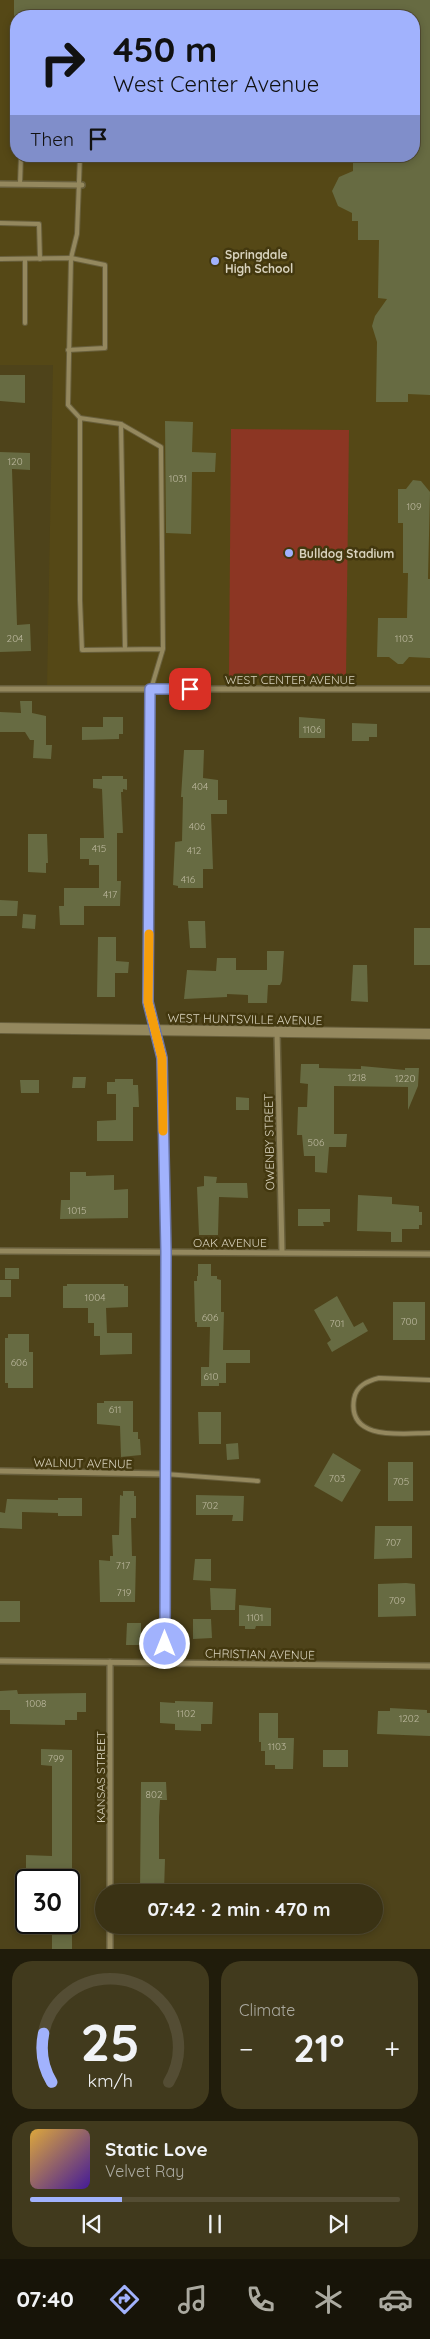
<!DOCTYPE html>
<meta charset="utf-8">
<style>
:root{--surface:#3a3214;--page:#413a1d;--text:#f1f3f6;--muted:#abaaa0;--line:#544d34;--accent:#a1b2fd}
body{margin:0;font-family:Quicksand,sans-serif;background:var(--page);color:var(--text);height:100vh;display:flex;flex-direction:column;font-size:19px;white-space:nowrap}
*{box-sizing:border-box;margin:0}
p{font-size:16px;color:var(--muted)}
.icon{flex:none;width:28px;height:28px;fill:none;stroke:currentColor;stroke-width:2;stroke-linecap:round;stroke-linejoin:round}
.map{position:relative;height:1949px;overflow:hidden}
.side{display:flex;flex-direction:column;gap:12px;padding:12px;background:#201c0b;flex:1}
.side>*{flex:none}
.top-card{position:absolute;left:10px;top:10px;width:410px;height:152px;border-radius:20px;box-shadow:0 2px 8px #0003,0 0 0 1px var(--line);background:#a1b2fd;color:#111;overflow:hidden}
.speed{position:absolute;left:15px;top:1869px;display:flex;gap:10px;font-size:25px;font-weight:700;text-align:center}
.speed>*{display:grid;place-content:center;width:65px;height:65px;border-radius:50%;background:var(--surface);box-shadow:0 2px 8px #0003,0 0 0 1px var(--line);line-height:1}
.speed .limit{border:2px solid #111;border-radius:8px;background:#fff;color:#111}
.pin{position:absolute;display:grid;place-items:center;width:42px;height:42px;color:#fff;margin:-21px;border-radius:10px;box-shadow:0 2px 8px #0006}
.me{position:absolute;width:55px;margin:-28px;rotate:0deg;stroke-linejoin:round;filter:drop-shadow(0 0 4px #0008)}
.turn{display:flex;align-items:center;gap:18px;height:105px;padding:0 20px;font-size:22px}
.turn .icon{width:65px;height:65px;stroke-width:2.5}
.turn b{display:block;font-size:35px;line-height:42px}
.then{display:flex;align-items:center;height:48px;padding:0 20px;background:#0003;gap:10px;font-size:19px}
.big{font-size:38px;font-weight:700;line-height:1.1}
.side .card{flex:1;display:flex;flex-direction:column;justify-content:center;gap:8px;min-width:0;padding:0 18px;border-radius:20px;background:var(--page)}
.side .dial{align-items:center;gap:0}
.dial svg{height:130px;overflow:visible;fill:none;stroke:var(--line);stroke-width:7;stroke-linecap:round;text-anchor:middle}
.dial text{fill:var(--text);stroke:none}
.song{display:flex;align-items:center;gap:15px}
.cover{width:60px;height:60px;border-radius:8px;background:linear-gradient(135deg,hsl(40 70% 55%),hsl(260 70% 35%))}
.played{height:5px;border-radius:2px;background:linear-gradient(90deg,var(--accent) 25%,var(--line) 25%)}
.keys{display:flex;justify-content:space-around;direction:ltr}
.heat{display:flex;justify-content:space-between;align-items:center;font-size:28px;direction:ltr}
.side .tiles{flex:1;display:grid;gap:12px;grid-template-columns:1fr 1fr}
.card:last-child{grid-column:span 2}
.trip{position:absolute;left:95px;top:1884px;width:288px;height:50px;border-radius:25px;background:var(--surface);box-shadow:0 2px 8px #0003,0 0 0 1px var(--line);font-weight:700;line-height:50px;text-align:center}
.tab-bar{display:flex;height:80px;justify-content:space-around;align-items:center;background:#171408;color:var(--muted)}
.tab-bar .icon{width:35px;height:35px}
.tab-bar .current{color:var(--accent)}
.tab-bar b{font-size:22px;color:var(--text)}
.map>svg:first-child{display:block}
.built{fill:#554816;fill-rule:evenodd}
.green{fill:#8c3623}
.building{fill:#676b42}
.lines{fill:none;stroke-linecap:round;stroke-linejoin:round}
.lane-casing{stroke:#685f3c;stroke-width:6}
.street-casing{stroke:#685f3c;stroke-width:8}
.secondary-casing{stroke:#685f3c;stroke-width:12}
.lane{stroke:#94885e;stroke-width:4}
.street{stroke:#94885e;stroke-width:5}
.secondary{stroke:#94885e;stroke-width:10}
.route-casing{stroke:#6974a4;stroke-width:12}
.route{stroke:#a1b2fd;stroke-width:9}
.slow{stroke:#f59e0b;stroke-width:9}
.poi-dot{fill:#a1b2fd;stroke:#43380f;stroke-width:2}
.labels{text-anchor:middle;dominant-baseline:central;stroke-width:5;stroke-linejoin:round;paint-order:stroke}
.number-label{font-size:10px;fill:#bcb89e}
.poi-label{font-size:12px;font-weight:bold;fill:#d8d2bd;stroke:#43380f;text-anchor:start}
.street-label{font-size:12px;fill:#d8d2bd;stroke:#43380f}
</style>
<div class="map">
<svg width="430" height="1949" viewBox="0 0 430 1949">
<rect width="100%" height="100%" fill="#4e431a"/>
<!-- built -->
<path class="built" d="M0 0H430V689H47L53 365H0ZM16 16H414V156H16Z"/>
<!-- green -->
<polygon class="green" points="231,429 349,430 346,676 229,676"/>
<!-- building -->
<g class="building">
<polygon points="14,0 430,0 430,395 408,394 408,402 376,402 377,342 372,326 375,316 387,299 378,298 379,240 358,240 358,221 352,221 352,213 338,206 332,191 339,177 353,171 353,162 361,162 360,156 414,156 414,16 14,16"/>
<polygon points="0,375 25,375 25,403 0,401"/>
<polygon points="165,421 193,422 192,452 216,453 215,472 192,472 191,534 166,533"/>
<polygon points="0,452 30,453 30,470 12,469 17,625 30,624 31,651 0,652"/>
<polygon points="413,480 421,481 430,492 428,579 430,579 430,658 409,657 403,664 398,664 389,657 377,657 378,618 407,618 408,573 403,573 403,523 398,523 398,489 406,489"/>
<polygon points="20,701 32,701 32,713 46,716 46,745 52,745 51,759 33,758 34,740 30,740 25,732 0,732 0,712 21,713"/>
<polygon points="103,717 123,717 123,734 119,734 119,739 82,740 82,727 103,727"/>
<polygon points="299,717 325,719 325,738 299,738"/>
<polygon points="352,723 377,724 377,737 369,737 369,741 352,741"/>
<polygon points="184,750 204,750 203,778 218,780 218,800 227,800 227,814 211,814 213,869 203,869 203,888 178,888 178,886 173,885 175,842 182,841 183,797 181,797"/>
<polygon points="102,776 123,776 123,779 127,779 127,790 123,789 123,792 121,792 123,833 117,833 117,881 121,881 120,906 84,906 84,925 60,925 59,906 64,906 64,888 99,888 99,865 89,865 89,859 80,859 80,838 104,838 102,789 93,788 93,779 102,779"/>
<polygon points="28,834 47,834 48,863 46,863 46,873 28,872"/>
<polygon points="0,900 18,901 17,916 0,916"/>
<polygon points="23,914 36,915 35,929 22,928"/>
<polygon points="188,921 205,921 206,948 190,948"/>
<rect x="414" y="928" width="16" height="37"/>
<polygon points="98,937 116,937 116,961 129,962 128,973 115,973 115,997 97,997"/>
<polygon points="267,951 284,951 282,981 280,985 268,985 267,1003 248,1003 248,995 227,994 227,997 184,999 187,970 216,971 217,958 236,958 236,970 267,970"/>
<polygon points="353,965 367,965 368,1002 351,1001"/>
<polygon points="301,1064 319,1064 319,1068 361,1069 361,1066 405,1070 405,1068 419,1068 418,1086 408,1110 408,1087 334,1086 334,1134 347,1134 346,1147 329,1147 327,1173 315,1172 315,1156 304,1156 302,1135 297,1135 298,1107 307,1107 308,1084 300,1083"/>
<polygon points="73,1077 86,1077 85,1088 72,1088"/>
<polygon points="115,1079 133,1079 133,1085 138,1085 139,1107 133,1107 133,1141 97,1141 97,1121 116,1120 116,1094 107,1094 107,1082 115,1082"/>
<polygon points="20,1080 39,1080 39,1093 21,1093"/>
<polygon points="236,1097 249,1098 249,1110 236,1110"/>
<polygon points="70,1172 86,1172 86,1176 114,1175 114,1190 128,1189 128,1218 60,1219 61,1200 70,1200"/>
<polygon points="204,1176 217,1177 216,1183 247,1183 248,1198 219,1197 218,1235 199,1235 197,1187 204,1186"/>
<polygon points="358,1195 392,1197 392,1204 419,1206 419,1212 422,1212 422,1225 419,1225 419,1229 402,1229 402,1242 391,1242 391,1232 357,1231"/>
<polygon points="298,1209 330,1209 330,1222 323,1222 324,1226 298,1226"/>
<polygon points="198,1264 211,1264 211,1276 217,1276 217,1279 221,1280 221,1312 224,1312 223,1350 250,1350 250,1363 226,1363 226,1383 219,1383 219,1386 201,1386 201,1367 209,1367 210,1327 197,1327 197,1322 195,1322 194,1281 197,1281 197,1276 198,1276"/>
<rect x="5" y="1268" width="14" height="11"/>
<rect x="0" y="1280" width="11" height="17"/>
<polygon points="67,1284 124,1284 124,1286 128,1286 128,1307 106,1308 107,1333 132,1333 132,1354 100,1355 100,1336 94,1336 94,1323 88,1323 88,1308 63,1308 63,1286 67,1286"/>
<polygon points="337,1296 354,1327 363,1322 368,1331 332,1352 327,1343 331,1340 314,1310"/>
<rect x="393" y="1302" width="32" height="38"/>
<polygon points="8,1334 29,1334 29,1352 33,1352 33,1388 8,1388 8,1383 5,1383 5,1338 8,1338"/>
<polygon points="104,1401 133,1401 133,1432 138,1432 138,1439 140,1439 141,1455 121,1457 120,1426 97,1424 97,1403 104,1403"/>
<polygon points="198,1412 221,1412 221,1444 199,1444"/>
<polygon points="238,1443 239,1459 227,1460 226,1444"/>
<polygon points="333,1453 361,1470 342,1502 314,1486"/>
<rect x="388" y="1462" width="25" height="39"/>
<polygon points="123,1491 134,1491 134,1496 136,1496 136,1518 131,1518 132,1556 136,1556 135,1602 100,1602 99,1560 110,1561 110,1556 113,1556 112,1535 119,1535 120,1495 123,1496"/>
<polygon points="196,1495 244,1496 243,1521 232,1521 233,1515 196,1515"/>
<polygon points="58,1498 82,1498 82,1516 58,1516 58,1513 22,1512 22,1529 0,1528 0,1512 5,1513 7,1499 58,1500"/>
<polygon points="375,1526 412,1526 412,1558 374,1559"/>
<polygon points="195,1559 211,1559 211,1581 193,1580"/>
<polygon points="406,1583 415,1584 416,1616 378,1617 378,1584"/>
<polygon points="210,1588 236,1589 235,1610 211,1610"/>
<rect x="0" y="1601" width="20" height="21"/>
<polygon points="239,1605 271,1608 271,1626 256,1626 255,1629 245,1629 245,1626 239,1626"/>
<polygon points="193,1619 211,1619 212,1638 193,1639"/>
<polygon points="127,1623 141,1623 141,1645 126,1645"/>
<polygon points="17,1690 18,1694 86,1693 86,1712 77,1712 77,1720 65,1720 65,1725 10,1724 10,1710 0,1710 0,1691"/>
<polygon points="175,1701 213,1702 212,1724 201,1724 201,1731 175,1730 175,1724 160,1723 160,1702 175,1703"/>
<polygon points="390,1708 427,1710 427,1713 430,1713 430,1736 377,1734 378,1711 390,1711"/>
<polygon points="259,1713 278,1713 278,1738 294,1738 293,1769 275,1769 275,1765 265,1765 265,1751 261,1751 261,1742 259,1742"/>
<polygon points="41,1749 72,1750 72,1880 52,1880 52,1875 26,1875 26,1855 52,1856 52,1766 41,1765"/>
<rect x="323" y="1750" width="25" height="17"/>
<polygon points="141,1782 166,1782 167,1800 160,1800 159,1817 159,1859 165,1859 164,1892 140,1892"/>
<rect x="52" y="1922" width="20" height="27"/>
</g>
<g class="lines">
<defs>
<g id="lane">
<polyline points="80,156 77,234 71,258 68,405 80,418"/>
<polyline points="20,184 21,156"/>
<polyline points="0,223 39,224 40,259"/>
<polyline points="0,259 71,258 105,265 105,348 68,350"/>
<polyline points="25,323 25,259"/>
<polyline points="121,424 125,648"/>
<polyline points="151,689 163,649 161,447 121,424 80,418 80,600 82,650 163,649"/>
<path d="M430 1380 379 1378C367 1381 356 1386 354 1399 347 1442 404 1433 430 1433"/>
<polyline points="165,1474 258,1481"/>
</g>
<g id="street">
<polyline points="0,184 82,185"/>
<polyline points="0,689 430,689"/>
<polyline points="151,689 148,1002 162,1059 166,1252 165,1663"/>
<polyline points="277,1032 282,1252"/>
<polyline points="0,1251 430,1254"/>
<polyline points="0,1471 165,1474"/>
<polyline points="0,1661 430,1666"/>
<polyline points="110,1892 110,1662"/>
<polyline points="110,1949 110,1925"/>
</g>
<polyline id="secondary" points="0,1028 430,1034"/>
</defs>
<!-- lane casing -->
<use href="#lane" class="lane-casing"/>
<!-- street casing -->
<use href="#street" class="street-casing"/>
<!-- secondary casing -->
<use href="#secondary" class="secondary-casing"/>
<!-- lane -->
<use href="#lane" class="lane"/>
<!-- street -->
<use href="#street" class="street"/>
<!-- secondary -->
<use href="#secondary" class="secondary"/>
</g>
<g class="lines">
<defs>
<polyline id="route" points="165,1644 166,1252 162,1058 148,1002 150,689 190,689"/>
</defs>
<!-- route casing -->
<use href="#route" class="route-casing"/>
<!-- route -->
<use href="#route" class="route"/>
<!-- slow -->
<polyline class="slow" points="149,934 148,1002 162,1058 163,1131"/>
</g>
<!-- markers -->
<g class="poi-dot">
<circle cx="215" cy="261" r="5"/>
<circle cx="289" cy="553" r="5"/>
</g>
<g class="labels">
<!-- number labels -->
<g class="number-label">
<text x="15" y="461">120</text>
<text x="178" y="478">1031</text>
<text x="414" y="506">109</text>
<text x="15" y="638">204</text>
<text x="404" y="638">1103</text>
<text x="312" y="729">1106</text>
<text x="200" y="786">404</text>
<text x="197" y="826">406</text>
<text x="99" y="848">415</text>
<text x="194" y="850">412</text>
<text x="188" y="879">416</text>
<text x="110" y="894">417</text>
<text x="357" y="1077">1218</text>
<text x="405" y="1078">1220</text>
<text x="316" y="1142">506</text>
<text x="77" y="1210">1015</text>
<text x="95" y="1297">1004</text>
<text x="210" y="1317">606</text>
<text x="409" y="1321">700</text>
<text x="337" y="1323">701</text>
<text x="19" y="1362">606</text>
<text x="211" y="1376">610</text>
<text x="115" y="1409">611</text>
<text x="337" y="1478">703</text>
<text x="401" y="1481">705</text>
<text x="210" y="1505">702</text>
<text x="393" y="1542">707</text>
<text x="123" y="1565">717</text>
<text x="124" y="1592">719</text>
<text x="397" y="1600">709</text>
<text x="255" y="1617">1101</text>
<text x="36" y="1703">1008</text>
<text x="186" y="1713">1102</text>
<text x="409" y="1718">1202</text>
<text x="277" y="1746">1103</text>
<text x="56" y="1758">799</text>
<text x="154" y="1794">802</text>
</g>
<!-- poi labels -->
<g class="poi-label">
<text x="225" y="254">Springdale<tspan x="225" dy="14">High School</tspan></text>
<text x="299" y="553">Bulldog Stadium</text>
</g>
<!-- street labels -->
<g class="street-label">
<text x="290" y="679">WEST CENTER AVENUE</text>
<text transform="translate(245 1019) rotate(1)">WEST HUNTSVILLE AVENUE</text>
<text transform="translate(269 1142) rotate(-91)">OWENBY STREET</text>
<text x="230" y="1242">OAK AVENUE</text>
<text transform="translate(83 1463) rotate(1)">WALNUT AVENUE</text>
<text transform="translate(260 1654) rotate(1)">CHRISTIAN AVENUE</text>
<text transform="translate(100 1777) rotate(-90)">KANSAS STREET</text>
</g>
</g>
</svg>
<div class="speed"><div class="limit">30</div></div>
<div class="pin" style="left:190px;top:689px;background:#d93025"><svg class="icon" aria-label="arrive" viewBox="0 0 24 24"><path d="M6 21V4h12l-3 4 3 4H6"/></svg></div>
<svg class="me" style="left:165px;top:1644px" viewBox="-20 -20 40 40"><circle r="17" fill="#a1b2fd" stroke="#fff" stroke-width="3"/><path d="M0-11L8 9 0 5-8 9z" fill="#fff"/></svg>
<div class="trip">07:42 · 2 min · 470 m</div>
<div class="top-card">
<div class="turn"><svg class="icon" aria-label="right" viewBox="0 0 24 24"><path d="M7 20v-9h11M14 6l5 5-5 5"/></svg><div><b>450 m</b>West Center Avenue</div></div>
<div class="then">Then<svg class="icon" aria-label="arrive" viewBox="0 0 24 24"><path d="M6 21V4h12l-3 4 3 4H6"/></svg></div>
</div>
</div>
<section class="side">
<div class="tiles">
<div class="card dial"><svg viewBox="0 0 100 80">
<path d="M14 69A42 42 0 1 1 86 69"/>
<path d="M14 69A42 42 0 0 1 9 39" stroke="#a1b2fd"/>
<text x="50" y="56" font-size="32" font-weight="700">25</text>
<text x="50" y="72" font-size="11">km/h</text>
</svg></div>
<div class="card"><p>Climate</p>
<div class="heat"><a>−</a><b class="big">21°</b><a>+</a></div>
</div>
<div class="card">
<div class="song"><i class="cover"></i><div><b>Static Love</b><p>Velvet Ray</p></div></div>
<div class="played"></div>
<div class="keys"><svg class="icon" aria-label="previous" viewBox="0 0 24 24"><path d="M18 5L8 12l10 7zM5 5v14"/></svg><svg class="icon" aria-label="pause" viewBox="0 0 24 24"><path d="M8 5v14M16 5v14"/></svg><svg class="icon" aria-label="next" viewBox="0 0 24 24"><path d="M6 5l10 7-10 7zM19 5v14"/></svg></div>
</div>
</div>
</section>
<nav class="tab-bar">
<b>07:40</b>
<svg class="icon current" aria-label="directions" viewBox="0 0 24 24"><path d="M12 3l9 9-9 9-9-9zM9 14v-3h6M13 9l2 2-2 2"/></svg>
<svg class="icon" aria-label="music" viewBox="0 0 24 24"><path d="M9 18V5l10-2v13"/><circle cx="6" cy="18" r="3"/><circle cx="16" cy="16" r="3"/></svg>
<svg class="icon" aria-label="phone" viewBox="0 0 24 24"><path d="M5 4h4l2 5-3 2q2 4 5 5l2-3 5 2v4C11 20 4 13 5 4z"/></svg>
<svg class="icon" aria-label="climate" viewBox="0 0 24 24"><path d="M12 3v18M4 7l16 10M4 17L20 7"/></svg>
<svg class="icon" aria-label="car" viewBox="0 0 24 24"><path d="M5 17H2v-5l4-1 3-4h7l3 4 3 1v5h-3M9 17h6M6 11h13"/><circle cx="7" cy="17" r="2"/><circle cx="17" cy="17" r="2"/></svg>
</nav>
